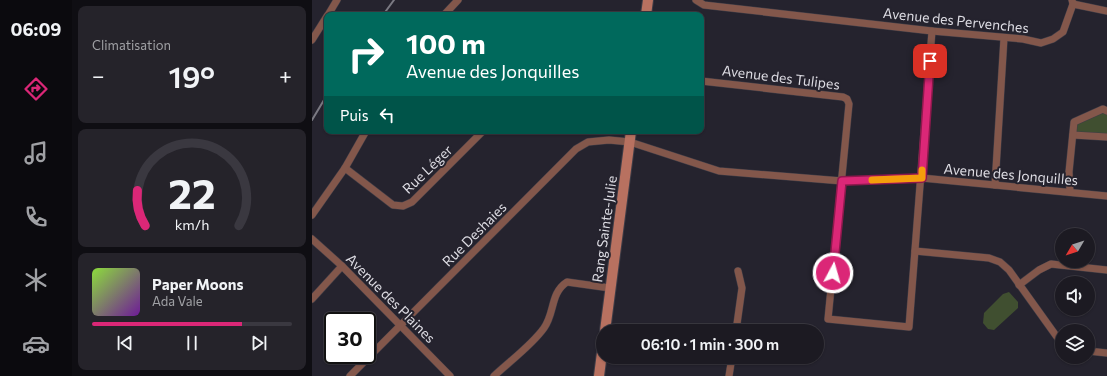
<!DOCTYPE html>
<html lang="fr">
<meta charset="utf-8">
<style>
:root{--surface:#1c1a22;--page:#25232a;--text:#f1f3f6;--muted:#a0a1a5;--line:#3a3840;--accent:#db2777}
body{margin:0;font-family:Commissioner,sans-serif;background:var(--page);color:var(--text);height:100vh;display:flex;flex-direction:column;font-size:15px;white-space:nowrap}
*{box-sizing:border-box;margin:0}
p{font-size:13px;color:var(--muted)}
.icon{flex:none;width:22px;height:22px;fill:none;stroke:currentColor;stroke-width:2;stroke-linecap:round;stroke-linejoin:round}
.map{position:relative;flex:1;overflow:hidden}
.sheet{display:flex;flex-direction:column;gap:6px;padding:6px;background:#0f0e13;width:240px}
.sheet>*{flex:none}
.top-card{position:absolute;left:12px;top:12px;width:380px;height:122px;border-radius:8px;box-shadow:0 1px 3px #0004,0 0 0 1px var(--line);background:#00695c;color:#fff;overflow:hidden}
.needle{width:26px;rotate:231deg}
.controls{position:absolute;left:743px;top:228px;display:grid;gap:8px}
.controls a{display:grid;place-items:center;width:40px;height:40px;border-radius:50%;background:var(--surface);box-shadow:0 1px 3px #0004,0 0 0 1px var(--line);font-size:20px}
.speed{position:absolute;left:12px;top:312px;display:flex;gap:8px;font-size:20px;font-weight:700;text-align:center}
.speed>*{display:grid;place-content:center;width:52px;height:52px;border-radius:50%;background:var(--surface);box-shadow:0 1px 3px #0004,0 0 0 1px var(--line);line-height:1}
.speed .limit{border:2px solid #111;border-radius:6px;background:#fff;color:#111}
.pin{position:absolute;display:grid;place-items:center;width:34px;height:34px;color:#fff;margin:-17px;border-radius:8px;box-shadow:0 2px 6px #0006}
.me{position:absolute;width:44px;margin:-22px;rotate:6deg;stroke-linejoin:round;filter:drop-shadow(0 0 3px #0008)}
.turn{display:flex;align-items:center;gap:14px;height:84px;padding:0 16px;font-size:18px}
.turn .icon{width:52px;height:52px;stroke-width:2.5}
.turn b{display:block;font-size:28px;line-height:34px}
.then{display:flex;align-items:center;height:38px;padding:0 16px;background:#0003;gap:8px;font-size:15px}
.big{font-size:30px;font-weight:600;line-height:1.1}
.sheet .card{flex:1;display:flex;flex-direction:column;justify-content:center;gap:6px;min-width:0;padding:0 14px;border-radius:8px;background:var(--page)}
.sheet .dial{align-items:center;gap:0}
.dial svg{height:104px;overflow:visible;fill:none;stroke:var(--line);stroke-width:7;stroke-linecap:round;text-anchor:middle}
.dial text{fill:var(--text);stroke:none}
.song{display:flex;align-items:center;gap:12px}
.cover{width:48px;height:48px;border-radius:6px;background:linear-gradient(135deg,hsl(90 70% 55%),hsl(280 70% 35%))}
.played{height:4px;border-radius:2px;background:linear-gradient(90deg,var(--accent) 75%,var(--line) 75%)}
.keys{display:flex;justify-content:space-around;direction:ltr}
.heat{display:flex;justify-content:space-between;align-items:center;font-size:22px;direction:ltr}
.trip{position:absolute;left:284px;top:324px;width:228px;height:40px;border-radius:20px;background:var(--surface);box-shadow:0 1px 3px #0004,0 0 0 1px var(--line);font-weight:600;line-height:40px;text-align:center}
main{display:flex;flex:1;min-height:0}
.dock{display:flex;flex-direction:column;width:72px;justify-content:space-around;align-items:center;background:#0b0a0e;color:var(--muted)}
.dock .icon{width:28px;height:28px}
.dock .selected{color:var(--accent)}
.dock b{font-size:18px;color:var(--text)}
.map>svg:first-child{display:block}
.green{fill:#404f30}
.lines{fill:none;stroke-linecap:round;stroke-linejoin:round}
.street-casing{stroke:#3f3d47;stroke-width:8}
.secondary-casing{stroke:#3f3d47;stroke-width:12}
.street{stroke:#83574b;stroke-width:7}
.secondary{stroke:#b87160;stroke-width:10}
.rail{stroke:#7a7982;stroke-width:2}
.route-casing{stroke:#8e194d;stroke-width:10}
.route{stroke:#db2777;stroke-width:7}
.slow{stroke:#f59e0b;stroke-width:7}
.labels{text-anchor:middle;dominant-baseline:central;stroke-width:4;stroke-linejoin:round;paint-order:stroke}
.street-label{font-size:14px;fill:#dddce3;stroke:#25232e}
</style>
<main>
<nav class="dock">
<b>06:09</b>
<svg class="icon selected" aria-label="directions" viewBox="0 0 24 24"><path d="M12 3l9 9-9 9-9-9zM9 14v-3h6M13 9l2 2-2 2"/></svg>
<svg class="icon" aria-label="music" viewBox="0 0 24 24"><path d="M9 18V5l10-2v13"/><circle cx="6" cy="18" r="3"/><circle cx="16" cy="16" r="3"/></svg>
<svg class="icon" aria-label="phone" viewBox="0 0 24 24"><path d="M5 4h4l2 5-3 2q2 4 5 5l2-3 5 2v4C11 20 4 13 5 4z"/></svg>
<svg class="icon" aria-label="climate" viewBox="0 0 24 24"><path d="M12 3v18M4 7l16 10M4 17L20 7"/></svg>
<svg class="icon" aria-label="car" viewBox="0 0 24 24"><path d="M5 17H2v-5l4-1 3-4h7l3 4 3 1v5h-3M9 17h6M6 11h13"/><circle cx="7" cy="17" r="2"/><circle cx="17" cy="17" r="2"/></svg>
</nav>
<section class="sheet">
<div class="card"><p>Climatisation</p>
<div class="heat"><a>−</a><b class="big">19°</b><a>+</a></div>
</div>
<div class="card dial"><svg viewBox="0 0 100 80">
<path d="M14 69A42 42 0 1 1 86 69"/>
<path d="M14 69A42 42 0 0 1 8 42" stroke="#db2777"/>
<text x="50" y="56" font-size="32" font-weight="700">22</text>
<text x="50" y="72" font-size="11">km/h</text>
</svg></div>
<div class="card">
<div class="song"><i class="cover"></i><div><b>Paper Moons</b><p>Ada Vale</p></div></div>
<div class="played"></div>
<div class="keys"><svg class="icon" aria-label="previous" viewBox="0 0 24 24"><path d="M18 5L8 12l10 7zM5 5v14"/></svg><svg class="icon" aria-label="pause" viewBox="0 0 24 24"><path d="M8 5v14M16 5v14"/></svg><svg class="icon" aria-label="next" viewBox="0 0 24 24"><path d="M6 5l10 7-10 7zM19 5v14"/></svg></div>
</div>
</section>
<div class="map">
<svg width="795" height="376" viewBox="0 0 795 376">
<rect width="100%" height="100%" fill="#25232e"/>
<!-- green -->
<g class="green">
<polygon points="789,110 795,112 795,135 764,133 763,121"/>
<polygon points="697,292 706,302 706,308 682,330 676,329 671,323 672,313 691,294"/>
</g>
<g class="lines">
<defs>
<g id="street">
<polyline points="384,0 392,5 620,31 711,39 729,43 741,39 751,32 761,4 760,0"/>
<polyline points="761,4 795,11"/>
<polyline points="16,15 25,0"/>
<polyline points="132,15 146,0"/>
<polyline points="0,40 15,16"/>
<polyline points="389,81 531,97 535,99 537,104 516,319 597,327 620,31"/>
<polyline points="761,135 795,137"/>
<polyline points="33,168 81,205 91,206 100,202 171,131"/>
<polyline points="683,185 692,38"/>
<polyline points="758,192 757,172 762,122 791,109 795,111"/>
<polyline points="0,215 33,168 54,131"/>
<polyline points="0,239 30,266 138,376"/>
<polyline points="603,251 677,258 688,262 697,270 750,344"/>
<polyline points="707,285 727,270 739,264 795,270"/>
<polyline points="0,299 30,266"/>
<polyline points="424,331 430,288 426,271"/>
<polyline points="776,351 795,353"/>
<polyline points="38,376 264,149 276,142 297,140 318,142 407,171 530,181 610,178 795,196"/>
<path d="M182 376C198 361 220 345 232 328 243 313 238 293 255 282L298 288"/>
<polyline points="417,376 420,357"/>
</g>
<g id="secondary">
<polyline points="334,15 336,0"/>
<polyline points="293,331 319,131"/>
<polyline points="287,376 291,345"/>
</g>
</defs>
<!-- street casing -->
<use href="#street" class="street-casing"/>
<!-- secondary casing -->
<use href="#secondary" class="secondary-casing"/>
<!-- street -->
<use href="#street" class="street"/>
<!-- secondary -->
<use href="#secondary" class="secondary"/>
<!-- rail -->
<g class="rail">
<polyline points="71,15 82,0"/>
<polyline points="0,120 15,95"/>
</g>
</g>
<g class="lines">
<defs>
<polyline id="route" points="521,273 530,181 610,178 618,61"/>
</defs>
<!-- route casing -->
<use href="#route" class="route-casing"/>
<!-- route -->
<use href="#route" class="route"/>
<!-- slow -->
<polyline class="slow" points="560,180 610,178 610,170"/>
</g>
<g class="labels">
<!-- street labels -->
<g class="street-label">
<text transform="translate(644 20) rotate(6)">Avenue des Pervenches</text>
<text transform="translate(469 77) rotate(7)">Avenue des Tulipes</text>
<text transform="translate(115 169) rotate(-44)">Rue Léger</text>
<text transform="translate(699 174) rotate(5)">Avenue des Jonquilles</text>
<text transform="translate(292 229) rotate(-82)">Rang Sainte-Julie</text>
<text transform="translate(162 234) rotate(-45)">Rue Deshaies</text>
<text transform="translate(79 298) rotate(45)">Avenue des Plaines</text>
</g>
</g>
</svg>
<div class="controls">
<a><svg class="needle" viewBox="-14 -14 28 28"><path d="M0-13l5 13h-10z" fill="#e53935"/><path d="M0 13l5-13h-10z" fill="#a0a1a5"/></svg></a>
<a><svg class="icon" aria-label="sound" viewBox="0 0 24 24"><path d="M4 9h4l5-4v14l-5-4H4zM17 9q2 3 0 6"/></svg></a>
<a><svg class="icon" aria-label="layers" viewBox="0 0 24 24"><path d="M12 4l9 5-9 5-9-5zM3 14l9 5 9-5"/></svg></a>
</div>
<div class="speed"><div class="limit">30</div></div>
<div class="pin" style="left:618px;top:61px;background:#d93025"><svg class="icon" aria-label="arrive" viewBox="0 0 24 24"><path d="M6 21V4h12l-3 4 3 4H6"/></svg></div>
<svg class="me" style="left:521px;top:273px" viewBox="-20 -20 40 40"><circle r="17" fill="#db2777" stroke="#fff" stroke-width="3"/><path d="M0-11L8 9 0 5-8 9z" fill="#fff"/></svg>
<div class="trip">06:10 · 1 min · 300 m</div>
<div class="top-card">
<div class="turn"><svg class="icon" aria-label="right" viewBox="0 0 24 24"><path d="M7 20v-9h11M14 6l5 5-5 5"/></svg><div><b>100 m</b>Avenue des Jonquilles</div></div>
<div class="then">Puis<svg class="icon" aria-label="left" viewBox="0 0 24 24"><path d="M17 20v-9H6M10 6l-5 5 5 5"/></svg></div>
</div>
</div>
</main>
